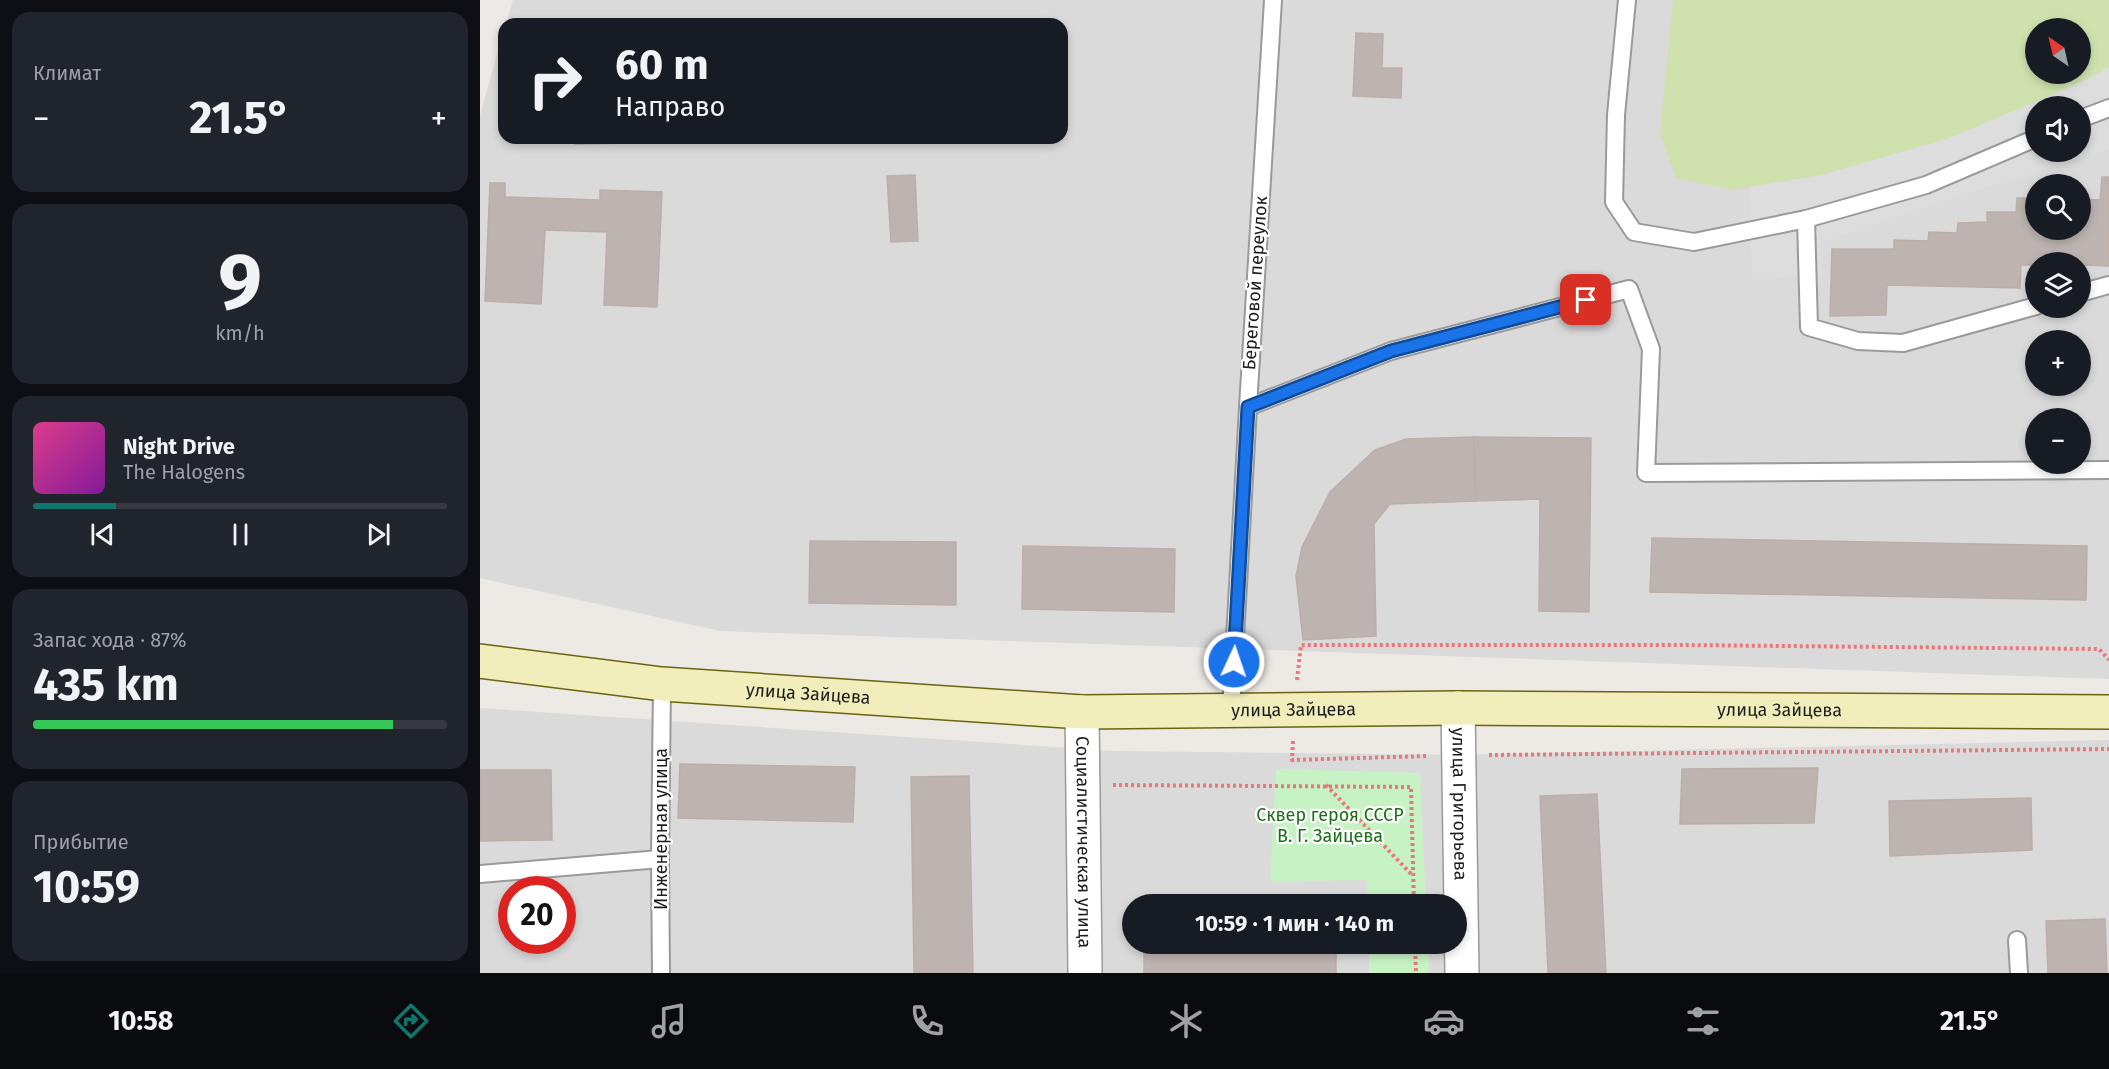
<!DOCTYPE html>
<html lang="ru">
<meta charset="utf-8">
<style>
:root{--surface:#171b24;--page:#20242c;--text:#f1f3f6;--muted:#9ea1a6;--line:#363941;--accent:#0f766e}
body{margin:0;font-family:"Fira Sans",sans-serif;background:var(--page);color:var(--text);height:100vh;display:flex;flex-direction:column;font-size:22px;white-space:nowrap}
*{box-sizing:border-box;margin:0}
p{font-size:20px;color:var(--muted)}
.icon{flex:none;width:33px;height:33px;fill:none;stroke:currentColor;stroke-width:2;stroke-linecap:round;stroke-linejoin:round}
.map{position:relative;flex:1;overflow:hidden}
.details{display:flex;flex-direction:column;gap:12px;padding:12px;background:#0d0f14;width:480px}
.details>*{flex:none}
.banner{position:absolute;left:18px;top:18px;width:570px;height:126px;border-radius:18px;box-shadow:0 3px 9px #0003;background:#171b24;color:var(--text);overflow:hidden}
.needle{width:39px;rotate:326deg}
.tools{position:absolute;left:1545px;top:18px;display:grid;gap:12px}
.tools a{display:grid;place-items:center;width:66px;height:66px;border-radius:50%;background:var(--surface);box-shadow:0 3px 9px #0003;font-size:30px}
.speed{position:absolute;left:18px;top:876px;display:flex;gap:12px;font-size:30px;font-weight:700;text-align:center}
.speed>*{display:grid;place-content:center;width:78px;height:78px;border-radius:50%;background:var(--surface);box-shadow:0 3px 9px #0003;line-height:1}
.speed .limit{border:9px solid #d22;background:#fff;color:#111}
.pin{position:absolute;display:grid;place-items:center;width:51px;height:51px;color:#fff;margin:-26px;border-radius:12px;box-shadow:0 3px 9px #0006}
.me{position:absolute;width:66px;margin:-33px;rotate:3deg;stroke-linejoin:round;filter:drop-shadow(0 0 4px #0008)}
.turn{display:flex;align-items:center;gap:21px;height:126px;padding:0 18px;font-size:27px}
.turn .icon{width:78px;height:78px;stroke-width:2.5}
.turn b{display:block;font-size:42px;line-height:51px}
.big{font-size:45px;font-weight:700;line-height:1.1}
.details .widget{flex:1;display:flex;flex-direction:column;justify-content:center;gap:9px;min-width:0;padding:0 21px;border-radius:18px;background:var(--page)}
.details .dial{align-items:center;gap:0}
.dial b{font-size:78px;line-height:1}
.song{display:flex;align-items:center;gap:18px}
.cover{width:72px;height:72px;border-radius:9px;background:linear-gradient(135deg,hsl(330 70% 55%),hsl(290 70% 35%))}
.played{height:6px;border-radius:3px;background:linear-gradient(90deg,var(--accent) 20%,var(--line) 20%)}
.keys{display:flex;justify-content:space-around;direction:ltr}
.heat{display:flex;justify-content:space-between;align-items:center;font-size:33px;direction:ltr}
.charge{height:9px;border-radius:4px;background:linear-gradient(90deg,#34c759 87%,var(--line) 0)}
.trip{position:absolute;left:642px;top:894px;width:345px;height:60px;border-radius:30px;background:var(--surface);box-shadow:0 3px 9px #0003;font-weight:700;line-height:60px;text-align:center}
.dock{display:flex;height:96px;justify-content:space-around;align-items:center;background:#090b0e;color:var(--muted)}
.dock .icon{width:42px;height:42px}
.dock .selected{color:var(--accent)}
.dock b{font-size:27px;color:var(--text)}
main{display:flex;flex:1;min-height:0}
.map>svg:first-child{display:block}
.residential{fill:#dbdada;fill-rule:evenodd}
.grass{fill:#cfe2ae;fill-rule:evenodd}
.park{fill:#c7f3c4}
.parking{fill:#ddd;fill-rule:evenodd}
.building{fill:#bdb4b1;stroke:#bdaea8;stroke-width:1.5}
.lines{fill:none;stroke-linecap:round;stroke-linejoin:round}
.lane-casing{stroke:#9a9a9a;stroke-width:20}
.street-casing{stroke:#9a9a9a;stroke-width:36}
.secondary-casing{stroke:#686510;stroke-width:36}
.path{stroke:#eb777a;stroke-width:4;stroke-dasharray:3 3;stroke-linecap:butt}
.lane{stroke:#fff;stroke-width:16}
.street{stroke:#fff;stroke-width:33}
.secondary{stroke:#f2eebc;stroke-width:33}
.route-casing{stroke:#114b97;stroke-width:15}
.route{stroke:#1a73e8;stroke-width:10}
.labels{text-anchor:middle;dominant-baseline:central;stroke-width:4.5;stroke-linejoin:round;paint-order:stroke}
.street-label{font-size:18px;fill:#1d1d1d;stroke:#fff}
.park-label{font-size:18px;fill:#1b6f16;stroke:#fff}
</style>
<main>
<section class="details">
<div class="widget"><p>Климат</p>
<div class="heat"><a>−</a><b class="big">21.5°</b><a>+</a></div>
</div>
<div class="widget dial"><b>9</b><p>km/h</p></div>
<div class="widget">
<div class="song"><i class="cover"></i><div><b>Night Drive</b><p>The Halogens</p></div></div>
<div class="played"></div>
<div class="keys"><svg class="icon" aria-label="previous" viewBox="0 0 24 24"><path d="M18 5L8 12l10 7zM5 5v14"/></svg><svg class="icon" aria-label="pause" viewBox="0 0 24 24"><path d="M8 5v14M16 5v14"/></svg><svg class="icon" aria-label="next" viewBox="0 0 24 24"><path d="M6 5l10 7-10 7zM19 5v14"/></svg></div>
</div>
<div class="widget"><p>Запас хода · 87%</p><b class="big">435 km</b><div class="charge"></div></div>
<div class="widget"><p>Прибытие</p><b class="big">10:59</b></div>
</section>
<div class="map">
<svg width="1629" height="973" viewBox="0 0 1629 973">
<rect width="100%" height="100%" fill="#ede9e4"/>
<!-- residential -->
<g class="residential">
<path d="M33 0H1629V679L240 631 0 578V115L24 30V138H582V24H26ZM1556 28H1600V74H1556ZM1556 106H1600V152H1556ZM1556 184H1600V230H1556ZM1556 262H1600V308H1556ZM1556 340H1600V386H1556ZM1556 418H1600V464H1556Z"/>
<path d="M0 708 632 751 979 755 1629 740V973H0ZM32 890H82V940H32ZM652 904H976V944H652Z"/>
</g>
<!-- grass -->
<path class="grass" d="M1193 0H1629V67L1604 81 1470 138 1342 175 1252 190 1196 178 1180 134ZM1556 28H1600V74H1556Z"/>
<!-- park -->
<g class="park">
<polygon points="796,769 940,773 946,904 888,904 887,880 790,881"/>
<polygon points="889,944 948,944 949,973 889,973"/>
</g>
<!-- parking -->
<path class="parking" d="M1629 67V149L1475 197 1343 242 1341 275 1272 279 1269 187 1342 175 1470 138 1604 81ZM1556 106H1600V152H1556Z"/>
<!-- building -->
<g class="building">
<polygon points="876,33 903,34 902,68 922,68 921,98 873,96"/>
<polygon points="95,138 146,138 146,143 95,144"/>
<polygon points="435,175 438,241 411,242 407,176"/>
<polygon points="1622,177 1629,177 1629,266 1600,265 1600,262 1556,262 1556,265 1541,265 1540,288 1407,285 1406,315 1350,316 1352,249 1414,249 1414,240 1448,241 1449,232 1477,233 1478,223 1507,222 1507,212 1536,212 1537,198 1556,198 1556,230 1600,230 1600,199 1620,200"/>
<polygon points="10,183 25,183 25,197 120,200 120,190 182,192 177,307 124,305 127,232 65,230 61,304 5,301"/>
<polygon points="994,437 996,501 910,504 894,524 896,636 823,640 816,576 822,547 850,492 895,450 926,439"/>
<polygon points="994,437 1111,438 1109,612 1059,611 1060,499 996,501"/>
<polygon points="1172,538 1607,546 1606,600 1170,592"/>
<polygon points="330,541 476,542 476,605 329,603"/>
<polygon points="543,546 695,549 694,612 542,609"/>
<polygon points="200,764 375,767 373,822 198,818"/>
<polygon points="1338,768 1334,823 1200,824 1202,769"/>
<polygon points="0,770 71,770 72,840 0,841"/>
<polygon points="489,776 493,973 434,973 431,777"/>
<polygon points="1117,794 1126,973 1068,973 1060,796"/>
<polygon points="1551,798 1552,850 1410,856 1409,801"/>
<polygon points="1625,919 1627,973 1568,973 1566,921"/>
<rect x="664" y="944" width="192" height="29"/>
</g>
<g class="lines">
<defs>
<g id="lane">
<polyline points="1147,0 1136,115 1134,202 1154,232 1214,242 1326,219 1446,185 1556,138"/>
<polyline points="1600,119 1629,108"/>
<polyline points="1326,219 1329,327 1378,341 1423,343 1556,306"/>
<polyline points="1600,293 1629,285"/>
<polyline points="768,407 911,351 1149,289 1171,349 1166,473 1629,470"/>
<polyline points="751,710 768,407 793,0"/>
<polyline points="0,874 180,859"/>
<polyline points="1537,940 1539,973"/>
<polyline points="181,973 180,859 182,684"/>
</g>
<g id="street">
<path id="s1" d="M978 708 982 973"/>
<path id="s2" d="M602 712 605 973"/>
</g>
<g id="secondary">
<path id="s3" d="M0 661 182 684 602 712 978 708 1629 712"/>
</g>
</defs>
<!-- lane casing -->
<use href="#lane" class="lane-casing"/>
<!-- street casing -->
<use href="#street" class="street-casing"/>
<!-- secondary casing -->
<use href="#secondary" class="secondary-casing"/>
<!-- path -->
<g class="path">
<polyline points="817,680 821,645 1200,645 1619,649 1629,660"/>
<polyline points="813,741 812,760 947,756"/>
<polyline points="1009,755 1629,749"/>
<polyline points="633,785 931,787 934,904"/>
<polyline points="846,785 933,876"/>
<polyline points="935,944 936,973"/>
</g>
<!-- lane -->
<use href="#lane" class="lane"/>
<!-- street -->
<use href="#street" class="street"/>
<!-- secondary -->
<use href="#secondary" class="secondary"/>
</g>
<g class="lines">
<defs>
<polyline id="route" points="754,662 768,407 911,351 1106,300"/>
</defs>
<!-- route casing -->
<use href="#route" class="route-casing"/>
<!-- route -->
<use href="#route" class="route"/>
</g>
<g class="labels">
<!-- street labels -->
<g class="street-label">
<text transform="translate(775 283) rotate(-86)">Береговой переулок</text>
<text stroke="none"><textPath href="#s3" startOffset="330">улица Зайцева</textPath></text>
<text stroke="none"><textPath href="#s3" startOffset="816">улица Зайцева</textPath></text>
<text stroke="none"><textPath href="#s3" startOffset="1302">улица Зайцева</textPath></text>
<text stroke="none"><textPath href="#s1" startOffset="96">улица Григорьева</textPath></text>
<text transform="translate(181 829) rotate(-90)">Инженерная улица</text>
<text stroke="none"><textPath href="#s2" startOffset="130">Социалистическая улица</textPath></text>
</g>
<!-- park labels -->
<g class="park-label">
<text x="850" y="815">Сквер героя СССР<tspan x="850" dy="21">В. Г. Зайцева</tspan></text>
</g>
</g>
</svg>
<div class="tools">
<a><svg class="needle" viewBox="-14 -14 28 28"><path d="M0-13l5 13h-10z" fill="#e53935"/><path d="M0 13l5-13h-10z" fill="#9ea1a6"/></svg></a>
<a><svg class="icon" aria-label="sound" viewBox="0 0 24 24"><path d="M4 9h4l5-4v14l-5-4H4zM17 9q2 3 0 6"/></svg></a>
<a><svg class="icon" aria-label="search" viewBox="0 0 24 24"><circle cx="10" cy="10" r="6"/><path d="M15 15l6 6"/></svg></a>
<a><svg class="icon" aria-label="layers" viewBox="0 0 24 24"><path d="M12 4l9 5-9 5-9-5zM3 14l9 5 9-5"/></svg></a>
<a>+</a>
<a>−</a>
</div>
<div class="speed"><div class="limit">20</div></div>
<div class="pin" style="left:1106px;top:300px;background:#d93025"><svg class="icon" aria-label="arrive" viewBox="0 0 24 24"><path d="M6 21V4h12l-3 4 3 4H6"/></svg></div>
<svg class="me" style="left:754px;top:662px" viewBox="-20 -20 40 40"><circle r="17" fill="#1a73e8" stroke="#fff" stroke-width="3"/><path d="M0-11L8 9 0 5-8 9z" fill="#fff"/></svg>
<div class="trip">10:59 · 1 мин · 140 m</div>
<div class="banner">
<div class="turn"><svg class="icon" aria-label="right" viewBox="0 0 24 24"><path d="M7 20v-9h11M14 6l5 5-5 5"/></svg><div><b>60 m</b>Направо</div></div>
</div>
</div>
</main>
<nav class="dock">
<b>10:58</b>
<svg class="icon selected" aria-label="directions" viewBox="0 0 24 24"><path d="M12 3l9 9-9 9-9-9zM9 14v-3h6M13 9l2 2-2 2"/></svg>
<svg class="icon" aria-label="music" viewBox="0 0 24 24"><path d="M9 18V5l10-2v13"/><circle cx="6" cy="18" r="3"/><circle cx="16" cy="16" r="3"/></svg>
<svg class="icon" aria-label="phone" viewBox="0 0 24 24"><path d="M5 4h4l2 5-3 2q2 4 5 5l2-3 5 2v4C11 20 4 13 5 4z"/></svg>
<svg class="icon" aria-label="climate" viewBox="0 0 24 24"><path d="M12 3v18M4 7l16 10M4 17L20 7"/></svg>
<svg class="icon" aria-label="car" viewBox="0 0 24 24"><path d="M5 17H2v-5l4-1 3-4h7l3 4 3 1v5h-3M9 17h6M6 11h13"/><circle cx="7" cy="17" r="2"/><circle cx="17" cy="17" r="2"/></svg>
<svg class="icon" aria-label="filters" viewBox="0 0 24 24"><path d="M4 7h16M4 17h16"/><circle cx="9" cy="7" r="2"/><circle cx="15" cy="17" r="2"/></svg>
<b>21.5°</b>
</nav>
